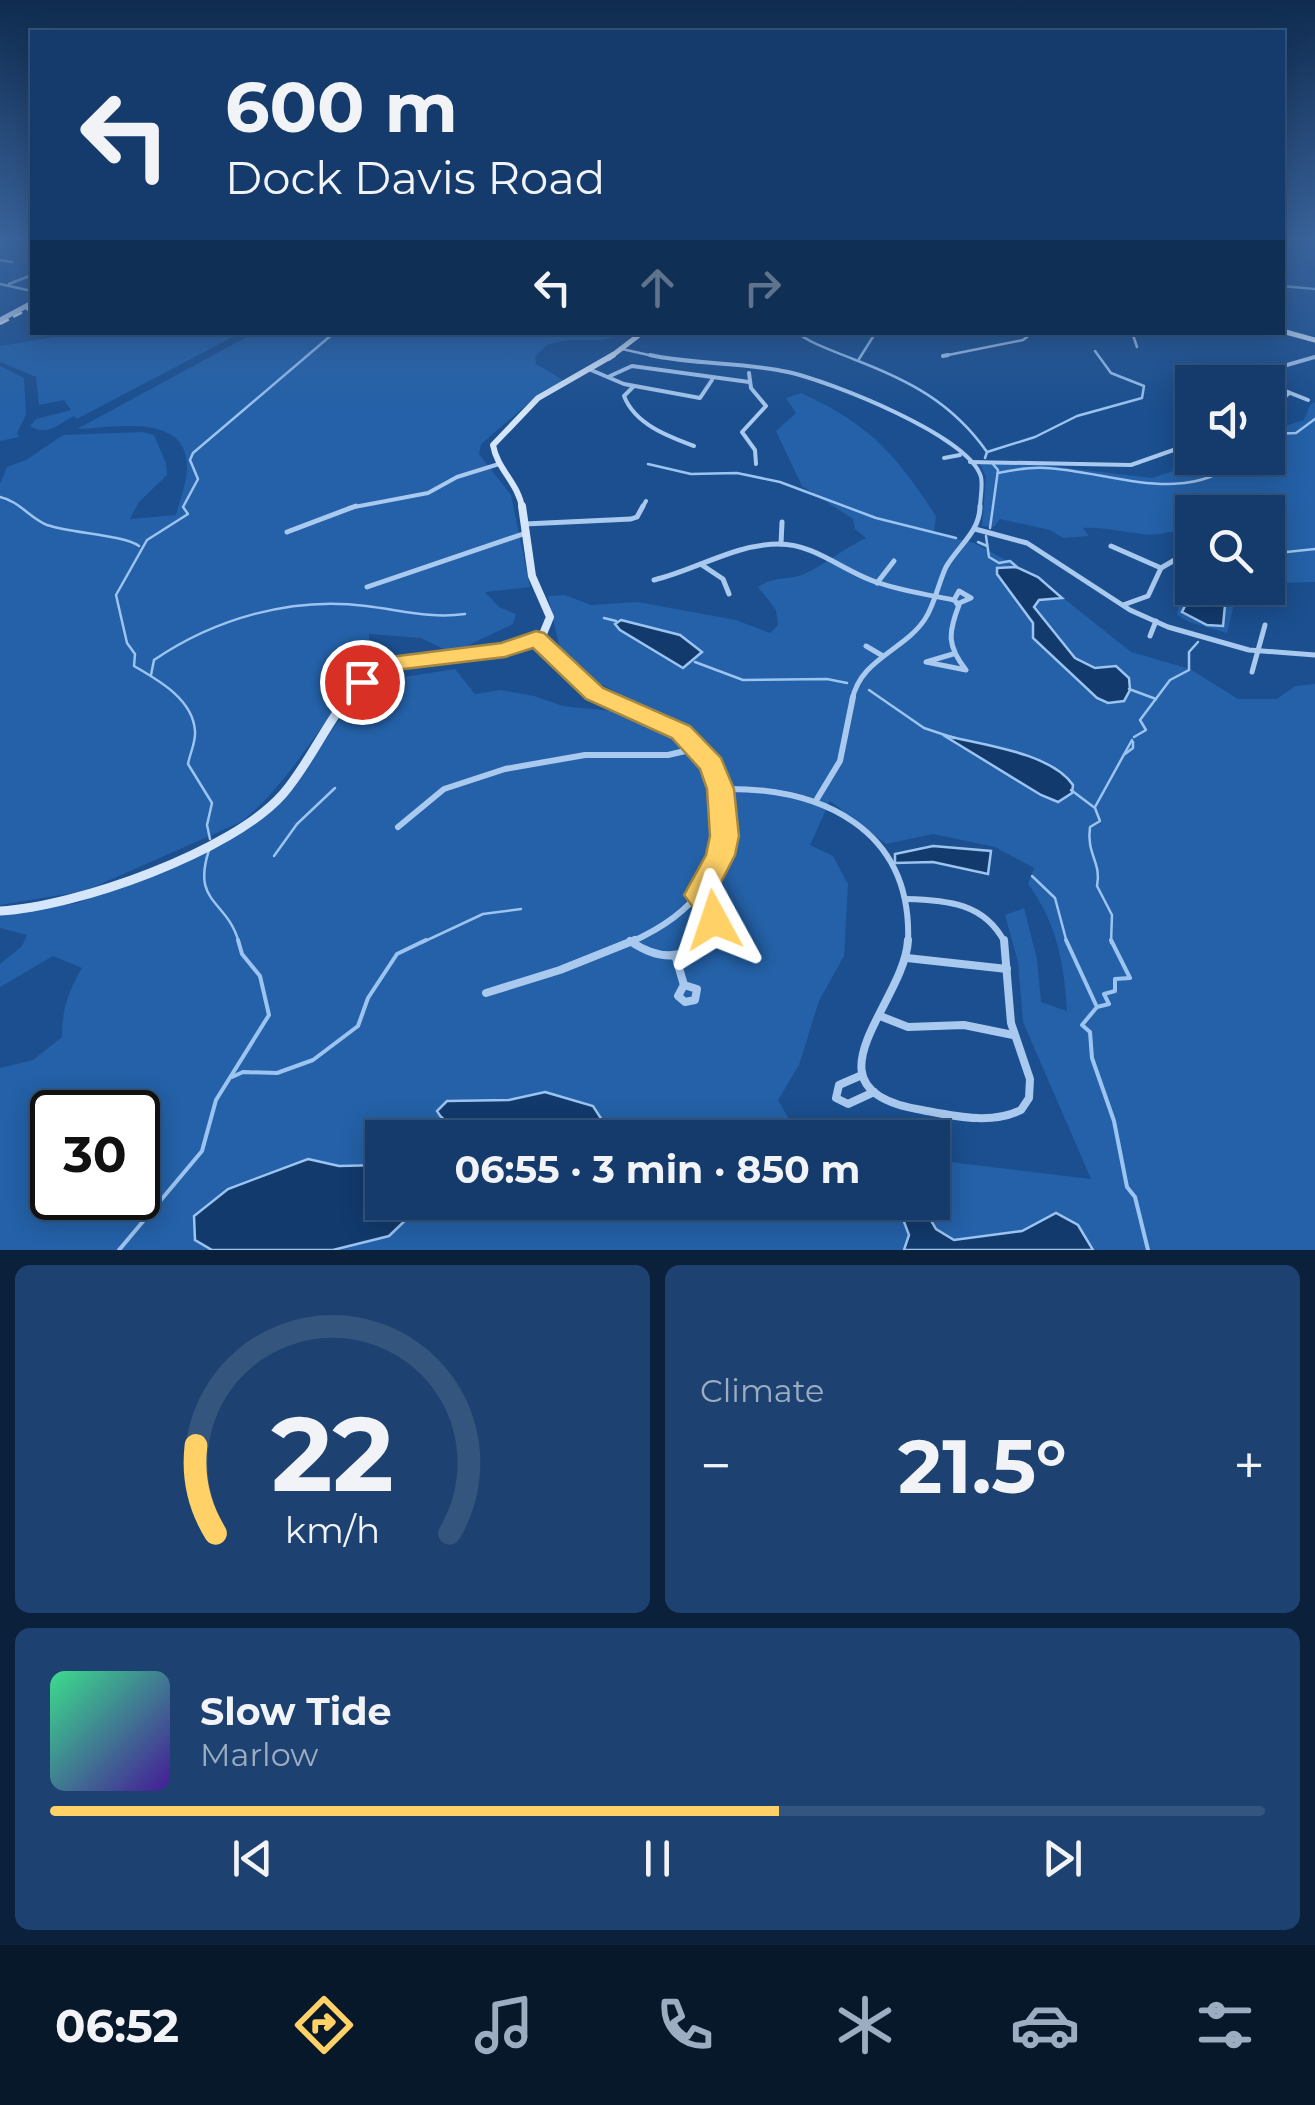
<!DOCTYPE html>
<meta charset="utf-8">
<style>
:root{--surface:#143b6b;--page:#1d4271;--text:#f1f3f6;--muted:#9dadc1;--line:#33557e;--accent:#ffd166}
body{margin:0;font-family:Montserrat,sans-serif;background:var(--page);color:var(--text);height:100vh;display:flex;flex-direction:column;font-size:38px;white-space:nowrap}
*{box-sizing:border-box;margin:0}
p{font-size:32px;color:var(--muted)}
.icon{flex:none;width:55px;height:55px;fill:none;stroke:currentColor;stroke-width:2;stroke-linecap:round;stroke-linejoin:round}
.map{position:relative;height:1250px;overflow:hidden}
.sheet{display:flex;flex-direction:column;gap:15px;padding:15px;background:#0b203b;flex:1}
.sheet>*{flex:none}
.guide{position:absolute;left:30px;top:30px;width:1255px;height:305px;border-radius:0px;box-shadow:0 5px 25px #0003,0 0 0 2px var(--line);background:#143b6b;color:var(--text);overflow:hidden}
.controls{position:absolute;left:1175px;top:365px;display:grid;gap:20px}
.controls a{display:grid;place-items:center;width:110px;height:110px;border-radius:0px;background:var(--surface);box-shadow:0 5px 25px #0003,0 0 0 2px var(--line);font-size:50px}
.speed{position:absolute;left:30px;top:1090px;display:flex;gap:20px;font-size:50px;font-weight:700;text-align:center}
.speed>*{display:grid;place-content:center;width:130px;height:130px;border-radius:50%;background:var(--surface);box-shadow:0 5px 25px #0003,0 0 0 2px var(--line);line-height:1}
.speed .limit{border:5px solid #111;border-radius:15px;background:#fff;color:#111}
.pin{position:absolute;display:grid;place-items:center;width:85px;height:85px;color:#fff;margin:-42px;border:5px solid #fff;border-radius:50%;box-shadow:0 2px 10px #0007}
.me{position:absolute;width:110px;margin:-55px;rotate:355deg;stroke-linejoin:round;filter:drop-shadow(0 0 8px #0008)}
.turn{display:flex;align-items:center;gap:35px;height:210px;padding:0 30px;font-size:45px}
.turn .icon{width:130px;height:130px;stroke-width:2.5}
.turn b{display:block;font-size:70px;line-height:85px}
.lanes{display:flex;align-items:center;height:95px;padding:0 30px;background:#0003;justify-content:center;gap:50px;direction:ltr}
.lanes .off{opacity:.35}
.big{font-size:75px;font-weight:700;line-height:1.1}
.sheet .tile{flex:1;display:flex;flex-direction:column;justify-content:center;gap:15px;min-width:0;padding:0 35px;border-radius:15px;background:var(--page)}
.sheet .dial{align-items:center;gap:0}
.dial svg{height:260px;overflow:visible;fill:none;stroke:var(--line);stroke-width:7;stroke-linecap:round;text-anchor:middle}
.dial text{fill:var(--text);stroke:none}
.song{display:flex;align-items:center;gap:30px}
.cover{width:120px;height:120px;border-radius:15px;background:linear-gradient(135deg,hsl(150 70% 55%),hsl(260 70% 35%))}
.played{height:10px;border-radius:5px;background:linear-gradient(90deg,var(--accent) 60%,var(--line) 60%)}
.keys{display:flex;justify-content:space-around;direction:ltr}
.heat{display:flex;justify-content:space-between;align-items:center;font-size:55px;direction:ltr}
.sheet .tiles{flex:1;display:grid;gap:15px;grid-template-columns:1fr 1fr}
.tile:last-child{grid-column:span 2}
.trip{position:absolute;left:365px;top:1120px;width:585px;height:100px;border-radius:0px;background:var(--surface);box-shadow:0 5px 25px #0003,0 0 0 2px var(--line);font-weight:700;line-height:100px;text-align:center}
.tabs{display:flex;height:160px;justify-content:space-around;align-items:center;background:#08182b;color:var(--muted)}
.tabs .icon{width:70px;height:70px}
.tabs .on{color:var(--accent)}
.tabs b{font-size:45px;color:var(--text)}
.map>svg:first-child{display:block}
.green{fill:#2461a8;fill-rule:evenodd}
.water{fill:#123a6d;stroke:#9cc4f0;stroke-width:2.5}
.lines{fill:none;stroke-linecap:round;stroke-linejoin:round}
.stream-far1{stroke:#9cc4f0;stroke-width:2.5}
.stream{stroke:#9cc4f0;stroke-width:4}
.street-far4{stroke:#a9c9ee;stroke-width:2.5}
.street-far3{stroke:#a9c9ee;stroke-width:4}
.street-far2{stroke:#a9c9ee;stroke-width:5}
.street-far1{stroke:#a9c9ee;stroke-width:6}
.street{stroke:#a9c9ee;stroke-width:8}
.secondary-far3{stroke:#d6e6fa;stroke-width:5}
.secondary-far2{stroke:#d6e6fa;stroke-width:6}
.secondary-far1{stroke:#d6e6fa;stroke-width:8}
.secondary{stroke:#d6e6fa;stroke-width:9}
.rail{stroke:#fff;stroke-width:2.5;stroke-dasharray:10 5;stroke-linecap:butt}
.route{fill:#ffd166;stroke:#a68842;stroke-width:2.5}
</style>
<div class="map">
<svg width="1315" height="1250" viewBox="0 0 1315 1250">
<rect width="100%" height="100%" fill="#1b4f8f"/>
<!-- green -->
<g class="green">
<path d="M86 332H240V333L77 419 74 416C58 424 48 437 30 426L36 419 71 410 64 400 39 405 36 377 0 362V346Z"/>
<path d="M254 333H636L600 340H568L549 344 535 356 536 364 565 381 543 391 481 444 479 454 511 495 530 587 485 592 499 607 516 614 513 624 452 653 421 638 369 634V671C321 717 294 780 241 822L85 891 0 905V484L7 467 26 460 63 435 142 432 154 435 166 463 167 475 139 502 130 519 176 515C180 500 186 484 187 469 189 411 113 428 77 429Z"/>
<polygon points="0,366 24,378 26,415 17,433 19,437 0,441"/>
<path d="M801 393C870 424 896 455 936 516L934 533 974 543 1037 577 1131 652 1190 669 1238 699H1277L1295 686 1315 684V1250H0V1068L33 1060 62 1037C62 1009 68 992 82 968L53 956 0 987V964L22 946 27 935 0 928V913L78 903 262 818 278 805 347 709 397 699 398 686 393 681 366 701 350 703 360 689 390 668 404 677 455 669 475 694 501 690 534 696 563 706 622 712 662 727 671 722 588 677 559 645 548 596 565 595 591 605 638 602 736 620 770 633 778 625 776 610 758 587C776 575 787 581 804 574 826 564 846 547 866 538L855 529 853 519 802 486 776 431 796 413 786 398ZM830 801 886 844 933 834 995 847 1034 868 1028 884C1057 923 1064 963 1067 1011L1041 1002 1037 959 1024 908 1005 915 1018 962 1023 1022 1091 1179 933 1160 932 1202H382V1138L774 1137 784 1130 789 1119 778 1100 799 1065 819 1001 844 956 848 884 833 856 810 845ZM52 1112H138V1198H52Z"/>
<path d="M1315 402V582L1283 583 1275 593 1283 605 1248 588H1268V512H1192V533C1171 528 1160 537 1142 534 1122 532 1104 527 1083 528L1089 536 1063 538 1050 530 1000 519 994 527 982 526 986 477 980 464H1032L1152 478 1214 458H1268V431L1304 420 1310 405Z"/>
<polygon points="1192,570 1192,588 1238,588 1227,633 1189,622 1177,615 1186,575"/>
</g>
<!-- water -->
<g class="water">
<polygon points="1016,567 1038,577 1062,598 1039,600 1034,607 1075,658 1095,668 1116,666 1129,678 1130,690 1124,701 1108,703 1097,698 1033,638 1033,623 997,574 997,568"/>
<polygon points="1194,588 1220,588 1225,605 1223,626 1207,625 1182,612"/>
<polygon points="621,620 680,635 702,652 683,668 620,630 615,624"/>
<path d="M943 735C977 744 1051 752 1073 785L1072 793 1058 802 1041 795Z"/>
<polygon points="933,846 991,851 988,874 933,862 895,863 895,854"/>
<path d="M545 1092 593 1106 613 1137C578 1138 454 1147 437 1111L447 1101 509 1100Z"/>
<polygon points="308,1159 339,1166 382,1165 382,1202 450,1203 441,1208 414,1212 389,1236 333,1250 212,1250 195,1240 194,1216 228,1189"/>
<polygon points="897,1203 921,1203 936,1229 954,1240 1022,1231 1056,1213 1078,1225 1093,1250 904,1250 909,1235"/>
</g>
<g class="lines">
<!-- stream-far1 -->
<g class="stream-far1">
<polyline points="1282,286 1315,289"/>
<path d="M796 332C813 345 834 351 853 359 908 380 952 402 987 452L985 458"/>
<polyline points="859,359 876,332"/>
<polyline points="1268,434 1296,433 1315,419"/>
<polyline points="987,452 1035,437 1077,416 1142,398 1144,386 1111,373 1095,351"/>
<polyline points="648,464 691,474 737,473 780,482 876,518 956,538"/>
<path d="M998 473C1013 470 1029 467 1045 468 1110 471 1186 508 1241 458"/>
<path d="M0 497C19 501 30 518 47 525 70 533 124 535 139 546"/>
<polyline points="990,528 998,470 992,463"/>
<polyline points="986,536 989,557 999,563 1010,561 1017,567"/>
<polyline points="978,542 987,546"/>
<polyline points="1268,554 1315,549"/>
<polyline points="604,618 616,621"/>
<polyline points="695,662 743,680 827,679 847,683"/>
<path d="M151 675 154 660C214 619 292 596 366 606 401 610 430 619 465 614"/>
<polyline points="1129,689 1156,699"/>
<polyline points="869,690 924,728 954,738"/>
<polyline points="1134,737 1146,730 1140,720 1170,680 1189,670 1189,652 1198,642"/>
<polyline points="1125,754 1133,748 1133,742"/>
<path d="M1071 790 1095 808 1100 821 1090 827C1086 854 1102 863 1097 886L1112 915 1111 943"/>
<polyline points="1095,807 1132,740"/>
<path d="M210 839 207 825 212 803 188 764C190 753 196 742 195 731 193 699 158 680 134 666L135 654 127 643 116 595 147 540 188 514 183 507 198 479 190 460 193 453 335 332"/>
<path d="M210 847C190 905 227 898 239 943"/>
<polyline points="274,856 297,824 335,788"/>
<polyline points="1032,876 1055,898 1067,943"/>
<polyline points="421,943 483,914 521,909"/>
</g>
<!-- stream -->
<g class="stream">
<polyline points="1066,940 1096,1005"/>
<polyline points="1111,940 1130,978 1115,979 1115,991 1104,994 1109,1004 1097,1007 1082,1025 1090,1032 1092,1058 1114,1121 1127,1187 1135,1197 1148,1250"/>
<polyline points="232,1077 243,1072 277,1073 313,1060 358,1026 368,998 397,954 426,940"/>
<polyline points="119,1250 202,1151 216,1100 269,1015 260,976 242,954 238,940"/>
</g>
<!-- street-far4 -->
<g class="street-far4">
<polyline points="9,239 13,238"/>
<polyline points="0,260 12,262"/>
<polyline points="0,284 32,291"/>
<polyline points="9,284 32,275"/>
<polyline points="1132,332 1137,347"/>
<polyline points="622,349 662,358"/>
<polyline points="943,356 1023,340 1034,332"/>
</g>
<!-- street-far3 -->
<g class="street-far3">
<path d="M650 355C696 365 743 362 788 372 829 381 970 436 981 477 983 486 980 499 980 508"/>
<polyline points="943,356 948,355"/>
<polyline points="591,370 624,384 700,398 712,380"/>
<polyline points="749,373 751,388 766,406 742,432 755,450 756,464"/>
<polyline points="1248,375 1265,382"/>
<polyline points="610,376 632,366 749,382"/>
<polyline points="1228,382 1315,357"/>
<polyline points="1268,384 1308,400"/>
<path d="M634 386 624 396C635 424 667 436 694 446"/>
<polyline points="1268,411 1288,394"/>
<polyline points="944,458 960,455"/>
<polyline points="970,462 1131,465 1182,447 1192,415"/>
<polyline points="349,508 428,493 457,477 499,464"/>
<polyline points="642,508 646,501"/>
</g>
<!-- street-far2 -->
<g class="street-far2">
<polyline points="525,524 631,519 637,517 643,506"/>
<polyline points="975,529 1027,543 1130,610 1168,627 1249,650 1315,655"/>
<polyline points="287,532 356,506"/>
<polyline points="781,544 782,522"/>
<polyline points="1111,546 1161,568"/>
<polyline points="702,565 723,579 729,594"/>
<path d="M654 580C696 570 735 544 779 544 816 544 845 573 879 583 903 591 929 595 954 600L959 605C948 633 947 646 966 670L926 662 953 654"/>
<polyline points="877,583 894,561"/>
<polyline points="367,587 526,533"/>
<polyline points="954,600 959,591 971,598 957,604"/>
<polyline points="1123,605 1148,596 1161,568 1185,554"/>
<polyline points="1150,636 1156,621"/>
<polyline points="536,638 581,683 608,700"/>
<polyline points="866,646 883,656"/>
<polyline points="1252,672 1265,625"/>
<path d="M852 700C861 658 904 651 925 619 935 604 938 584 946 567 958 546 980 532 980 506"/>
</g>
<!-- street-far1 -->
<g class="street-far1">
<path d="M603 697C633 712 668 718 693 742 731 779 731 845 703 887 687 912 656 931 629 943"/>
<path d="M721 789C821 787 913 828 908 943"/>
<polyline points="817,799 840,761 853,697"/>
<polyline points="398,827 444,789 505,769 585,755 668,755 698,748"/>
<path d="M699 895C712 911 719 926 702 943"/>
<path d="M906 899C947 900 985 903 1005 943"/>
</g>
<!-- street -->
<g class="street">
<path d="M908 940C905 1004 796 1090 922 1110 954 1116 991 1125 1021 1110L1029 1098 1030 1079 1011 1023 1004 940"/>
<path d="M630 941C655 958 681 963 705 940"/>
<polyline points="676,958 684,985"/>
<polyline points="907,958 1007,969"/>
<polygon points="684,985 697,989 695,1000 685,1002 678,996"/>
<polyline points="486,993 560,970 635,940"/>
<polyline points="880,1016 908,1027 964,1025 1013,1035"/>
<polyline points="862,1075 839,1085 836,1098 848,1104 874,1092"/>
</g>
<!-- secondary-far3 -->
<g class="secondary-far3">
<polyline points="0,320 32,303"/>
<polyline points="1282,331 1315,340"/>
<polyline points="609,358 643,332"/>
</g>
<!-- secondary-far2 -->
<path class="secondary-far2" d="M522 508C519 484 497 469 493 445L538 398 613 355"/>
<!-- secondary-far1 -->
<path class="secondary-far1" d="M346 700C397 639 478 667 543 634L550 617 532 576 522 506"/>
<!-- secondary -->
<path class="secondary" d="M0 911C76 907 232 852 283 794 308 765 324 728 348 697"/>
<!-- rail -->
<polyline class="rail" points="0,324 32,307"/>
</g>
<!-- sky -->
<linearGradient id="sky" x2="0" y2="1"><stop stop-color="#0f2b4f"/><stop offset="0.58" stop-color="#39639b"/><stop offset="1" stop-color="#39639b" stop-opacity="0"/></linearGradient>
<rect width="1315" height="412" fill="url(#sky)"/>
<!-- route -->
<path class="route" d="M536 631 544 633 603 688 690 726 721 758 734 789 739 836 735 855 716 892C727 902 731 916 724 929L714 933 703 929 696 911 684 895 706 855 710 836 707 789 700 769 672 738 586 699 533 648 505 657 404 669 362 690 350 682 390 657 501 643Z"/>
</svg>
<div class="controls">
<a><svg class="icon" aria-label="sound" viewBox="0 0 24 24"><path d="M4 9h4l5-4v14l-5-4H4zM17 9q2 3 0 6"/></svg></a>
<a><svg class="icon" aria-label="search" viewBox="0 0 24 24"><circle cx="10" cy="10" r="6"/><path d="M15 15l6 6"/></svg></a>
</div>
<div class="speed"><div class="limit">30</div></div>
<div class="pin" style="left:362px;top:682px;background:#d93025"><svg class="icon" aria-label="arrive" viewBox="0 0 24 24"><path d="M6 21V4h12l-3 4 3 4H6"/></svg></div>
<svg class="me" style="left:714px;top:920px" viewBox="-20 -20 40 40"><path d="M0-17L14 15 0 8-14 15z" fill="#ffd166" stroke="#fff" stroke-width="4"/></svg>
<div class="trip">06:55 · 3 min · 850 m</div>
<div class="guide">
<div class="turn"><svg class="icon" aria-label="left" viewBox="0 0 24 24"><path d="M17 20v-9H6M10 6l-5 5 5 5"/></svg><div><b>600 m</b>Dock Davis Road</div></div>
<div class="lanes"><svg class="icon" aria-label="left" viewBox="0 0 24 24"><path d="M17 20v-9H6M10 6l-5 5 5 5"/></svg><svg class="icon off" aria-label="ahead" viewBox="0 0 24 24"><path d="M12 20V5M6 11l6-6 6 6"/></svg><svg class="icon off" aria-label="right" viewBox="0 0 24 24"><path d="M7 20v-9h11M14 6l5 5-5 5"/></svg></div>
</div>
</div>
<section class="sheet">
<div class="tiles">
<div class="tile dial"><svg viewBox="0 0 100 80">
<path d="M14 69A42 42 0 1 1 86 69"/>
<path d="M14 69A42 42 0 0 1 8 42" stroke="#ffd166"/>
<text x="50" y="56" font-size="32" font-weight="700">22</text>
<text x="50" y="72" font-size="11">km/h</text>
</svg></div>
<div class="tile"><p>Climate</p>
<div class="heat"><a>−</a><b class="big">21.5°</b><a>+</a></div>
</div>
<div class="tile">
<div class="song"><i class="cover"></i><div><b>Slow Tide</b><p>Marlow</p></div></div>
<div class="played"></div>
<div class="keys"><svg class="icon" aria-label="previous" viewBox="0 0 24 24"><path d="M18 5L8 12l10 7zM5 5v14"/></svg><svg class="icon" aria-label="pause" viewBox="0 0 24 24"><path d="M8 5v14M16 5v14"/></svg><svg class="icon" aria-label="next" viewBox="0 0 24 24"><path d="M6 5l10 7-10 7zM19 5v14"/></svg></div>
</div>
</div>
</section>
<nav class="tabs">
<b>06:52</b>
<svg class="icon on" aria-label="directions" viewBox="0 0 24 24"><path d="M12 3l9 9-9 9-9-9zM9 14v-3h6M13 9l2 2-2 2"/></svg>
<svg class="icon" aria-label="music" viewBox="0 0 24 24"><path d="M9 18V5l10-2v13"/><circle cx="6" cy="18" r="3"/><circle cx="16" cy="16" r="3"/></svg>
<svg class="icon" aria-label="phone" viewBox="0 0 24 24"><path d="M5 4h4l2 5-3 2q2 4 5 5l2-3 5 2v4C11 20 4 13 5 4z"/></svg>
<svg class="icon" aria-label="climate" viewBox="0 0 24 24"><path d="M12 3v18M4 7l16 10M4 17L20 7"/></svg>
<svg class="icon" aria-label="car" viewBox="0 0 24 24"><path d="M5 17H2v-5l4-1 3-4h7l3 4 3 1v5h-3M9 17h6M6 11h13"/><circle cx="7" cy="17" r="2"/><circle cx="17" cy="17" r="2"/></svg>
<svg class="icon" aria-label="filters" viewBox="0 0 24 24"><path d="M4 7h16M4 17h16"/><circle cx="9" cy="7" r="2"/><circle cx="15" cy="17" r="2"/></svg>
</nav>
